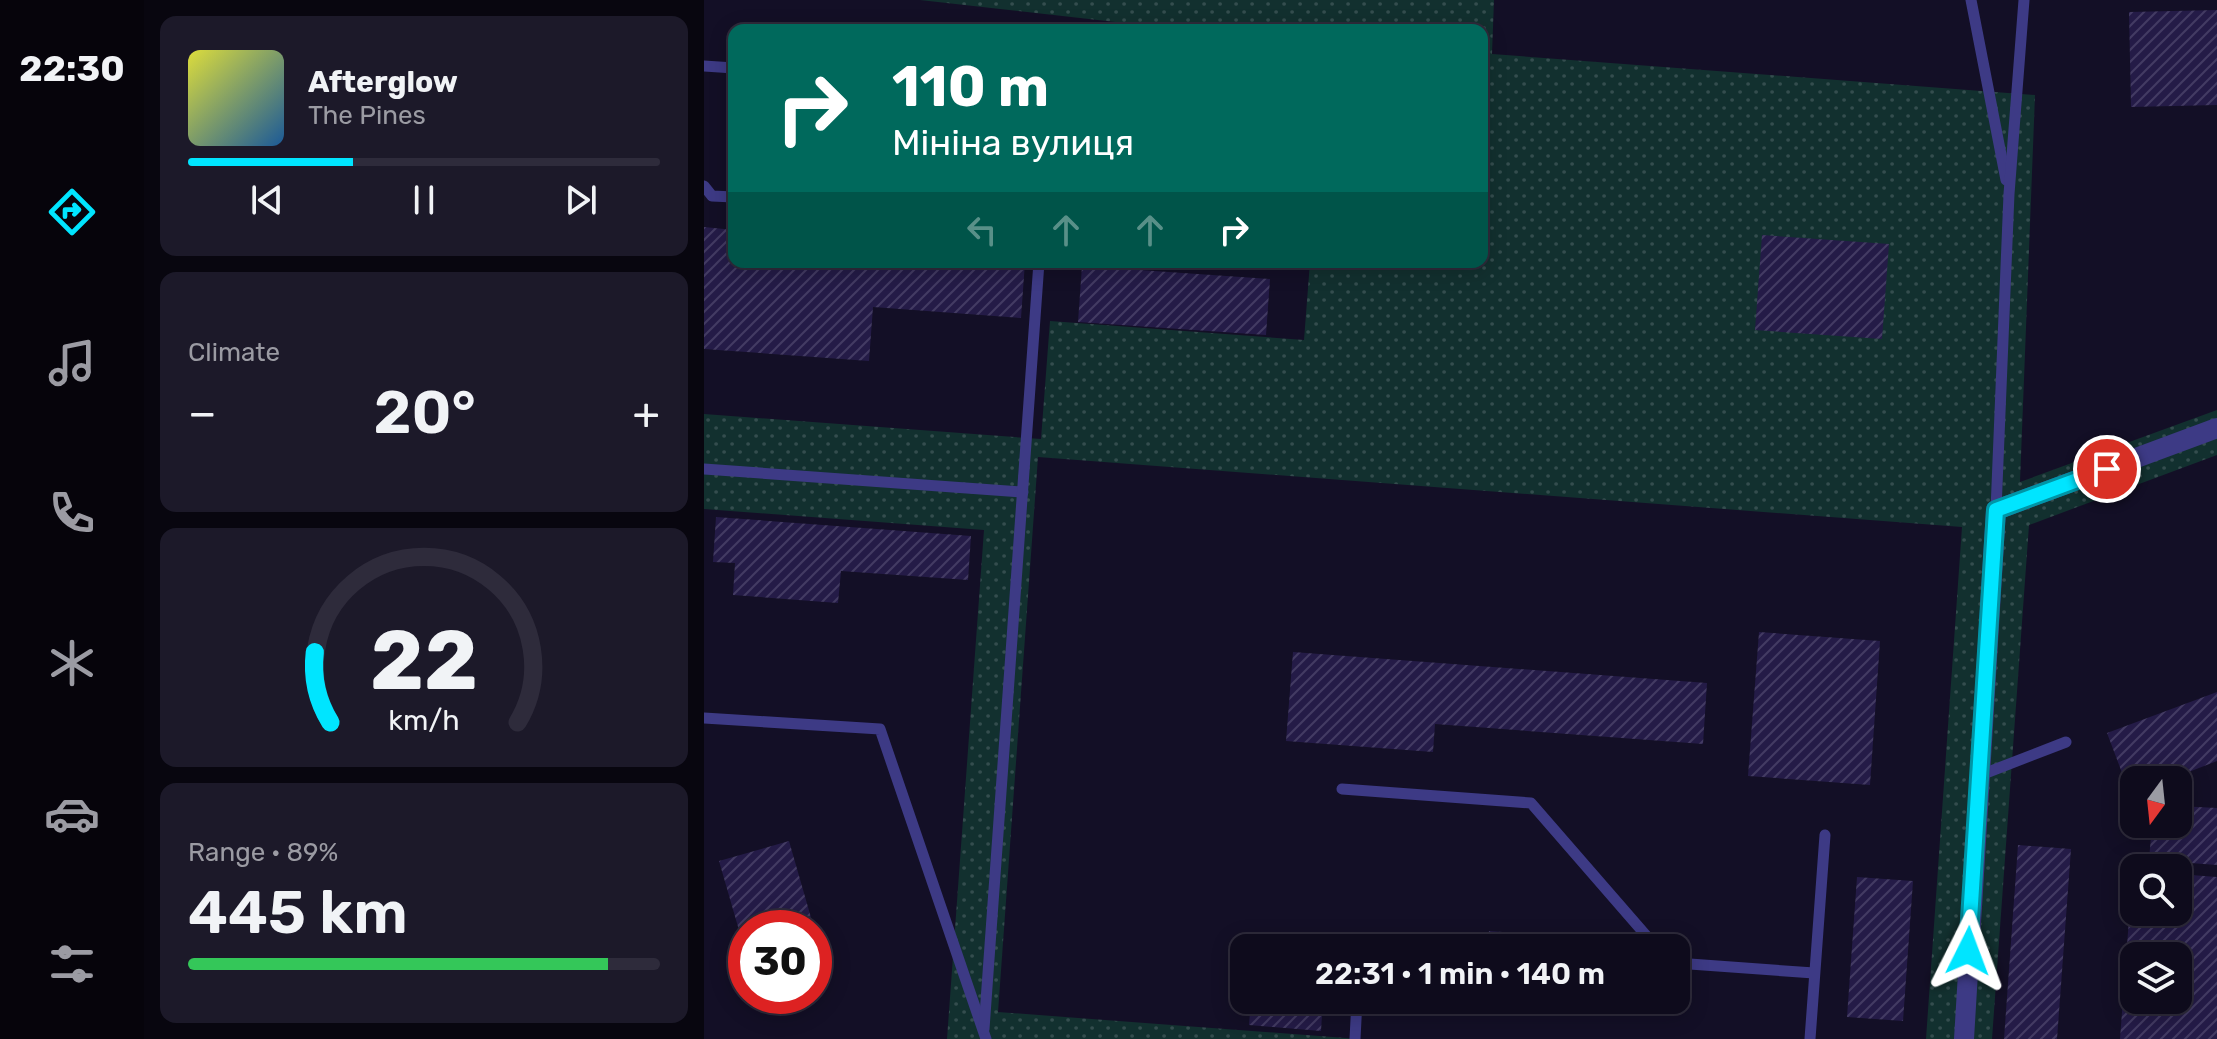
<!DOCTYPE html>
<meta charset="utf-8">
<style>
:root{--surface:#0e0b1c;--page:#1c1929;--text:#f1f3f6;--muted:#9b9ba3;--line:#2e2b3b;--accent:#00e5ff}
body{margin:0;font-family:Rubik,sans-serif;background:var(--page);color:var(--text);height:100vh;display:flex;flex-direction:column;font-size:30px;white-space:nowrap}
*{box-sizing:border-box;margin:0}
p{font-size:26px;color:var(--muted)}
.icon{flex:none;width:44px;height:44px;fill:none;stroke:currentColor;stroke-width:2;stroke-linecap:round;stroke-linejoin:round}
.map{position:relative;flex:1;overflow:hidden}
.drawer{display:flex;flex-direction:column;gap:16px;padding:16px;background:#08060f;width:560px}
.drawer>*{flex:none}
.top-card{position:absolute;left:24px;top:24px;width:760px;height:244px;border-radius:16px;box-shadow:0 4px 20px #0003,0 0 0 2px var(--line);background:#00695c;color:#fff;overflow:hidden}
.needle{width:52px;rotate:195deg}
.fabs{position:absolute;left:1416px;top:766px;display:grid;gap:16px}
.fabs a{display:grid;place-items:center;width:72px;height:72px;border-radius:16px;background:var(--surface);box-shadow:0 4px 20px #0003,0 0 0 2px var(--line);font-size:40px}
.speed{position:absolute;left:24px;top:910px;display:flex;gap:16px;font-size:40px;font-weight:700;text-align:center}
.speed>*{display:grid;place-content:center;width:104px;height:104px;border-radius:50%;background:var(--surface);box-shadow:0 4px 20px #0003,0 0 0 2px var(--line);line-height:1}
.speed .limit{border:12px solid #d22;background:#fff;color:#111}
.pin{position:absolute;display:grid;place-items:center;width:68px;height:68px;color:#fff;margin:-34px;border:4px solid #fff;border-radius:50%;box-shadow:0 2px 8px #0007}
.me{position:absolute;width:88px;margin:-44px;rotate:3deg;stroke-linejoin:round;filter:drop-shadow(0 0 6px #0008)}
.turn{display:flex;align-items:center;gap:28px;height:168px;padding:0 32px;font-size:36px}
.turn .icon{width:104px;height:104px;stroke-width:2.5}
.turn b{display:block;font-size:56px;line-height:68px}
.lanes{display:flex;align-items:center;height:76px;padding:0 32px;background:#0003;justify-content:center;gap:40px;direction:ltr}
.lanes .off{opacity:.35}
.big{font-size:60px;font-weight:600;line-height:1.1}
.drawer .widget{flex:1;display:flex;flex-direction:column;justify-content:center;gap:12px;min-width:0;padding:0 28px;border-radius:16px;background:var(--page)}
.drawer .dial{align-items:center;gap:0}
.dial svg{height:208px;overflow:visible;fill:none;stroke:var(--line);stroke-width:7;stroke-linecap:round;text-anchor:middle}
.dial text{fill:var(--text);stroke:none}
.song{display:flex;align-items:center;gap:24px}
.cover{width:96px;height:96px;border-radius:12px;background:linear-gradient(135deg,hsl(60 70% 55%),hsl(210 70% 35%))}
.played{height:8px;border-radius:4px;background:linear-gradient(90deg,var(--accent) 35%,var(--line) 35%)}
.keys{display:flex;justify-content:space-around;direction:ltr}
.heat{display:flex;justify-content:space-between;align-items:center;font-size:44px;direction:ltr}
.charge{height:12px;border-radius:6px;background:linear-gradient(90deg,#34c759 89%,var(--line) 0)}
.trip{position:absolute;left:526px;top:934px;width:460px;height:80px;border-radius:16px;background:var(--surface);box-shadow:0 4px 20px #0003,0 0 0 2px var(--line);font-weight:600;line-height:80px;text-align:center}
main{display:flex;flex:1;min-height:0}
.tab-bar{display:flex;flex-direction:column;width:144px;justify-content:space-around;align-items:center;background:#06040b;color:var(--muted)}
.tab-bar .icon{width:56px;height:56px}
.tab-bar .current{color:var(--accent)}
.tab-bar b{font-size:36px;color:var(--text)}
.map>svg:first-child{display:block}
.grass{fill:url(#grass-dots)}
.building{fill:url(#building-hatch);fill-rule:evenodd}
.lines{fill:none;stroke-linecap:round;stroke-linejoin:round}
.service{stroke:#3d3a85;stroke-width:11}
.minor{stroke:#3d3a85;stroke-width:20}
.route-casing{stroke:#0095a6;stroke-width:20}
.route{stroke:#00e5ff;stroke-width:14}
</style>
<main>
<nav class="tab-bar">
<b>22:30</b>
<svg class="icon current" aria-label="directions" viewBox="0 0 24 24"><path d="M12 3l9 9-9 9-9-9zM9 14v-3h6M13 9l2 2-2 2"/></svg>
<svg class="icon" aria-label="music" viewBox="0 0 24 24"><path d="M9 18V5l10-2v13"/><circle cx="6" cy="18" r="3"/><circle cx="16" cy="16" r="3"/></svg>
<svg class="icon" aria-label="phone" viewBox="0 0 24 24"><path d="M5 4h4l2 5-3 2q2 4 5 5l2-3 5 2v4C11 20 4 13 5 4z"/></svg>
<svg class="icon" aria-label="climate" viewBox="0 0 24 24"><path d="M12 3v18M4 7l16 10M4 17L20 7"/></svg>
<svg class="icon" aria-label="car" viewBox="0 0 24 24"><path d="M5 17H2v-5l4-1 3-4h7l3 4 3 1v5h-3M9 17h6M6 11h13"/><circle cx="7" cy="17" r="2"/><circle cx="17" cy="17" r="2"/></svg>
<svg class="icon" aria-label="filters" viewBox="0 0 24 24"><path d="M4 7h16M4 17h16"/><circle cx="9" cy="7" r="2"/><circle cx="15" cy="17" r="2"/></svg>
</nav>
<section class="drawer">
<div class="widget">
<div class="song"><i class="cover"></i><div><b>Afterglow</b><p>The Pines</p></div></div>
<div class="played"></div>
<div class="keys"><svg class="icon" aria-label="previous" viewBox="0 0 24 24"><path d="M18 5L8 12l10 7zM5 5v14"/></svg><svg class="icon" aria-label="pause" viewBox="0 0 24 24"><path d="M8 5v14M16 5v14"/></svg><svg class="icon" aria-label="next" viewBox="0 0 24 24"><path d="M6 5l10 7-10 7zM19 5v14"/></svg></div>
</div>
<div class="widget"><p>Climate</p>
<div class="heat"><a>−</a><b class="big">20°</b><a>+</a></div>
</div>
<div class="widget dial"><svg viewBox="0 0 100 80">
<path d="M14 69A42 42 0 1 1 86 69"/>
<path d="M14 69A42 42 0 0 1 8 42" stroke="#00e5ff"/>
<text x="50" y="56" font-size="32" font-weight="700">22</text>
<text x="50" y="72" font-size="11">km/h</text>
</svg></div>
<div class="widget"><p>Range · 89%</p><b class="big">445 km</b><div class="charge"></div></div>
</section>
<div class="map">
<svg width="1513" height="1039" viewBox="0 0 1513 1039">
<defs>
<pattern id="grass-dots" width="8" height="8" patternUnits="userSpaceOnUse" patternTransform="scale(2)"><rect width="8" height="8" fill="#12302f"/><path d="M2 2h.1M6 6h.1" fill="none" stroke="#344d4e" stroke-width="1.8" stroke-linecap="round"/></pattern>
<pattern id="building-hatch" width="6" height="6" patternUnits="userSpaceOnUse" patternTransform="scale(2)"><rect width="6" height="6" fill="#241b47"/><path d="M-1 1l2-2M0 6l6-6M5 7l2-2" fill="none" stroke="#433b63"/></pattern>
</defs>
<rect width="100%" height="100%" fill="#130f26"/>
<!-- grass -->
<polygon class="grass" points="216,0 790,0 788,54 1331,95 1316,482 1513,410 1513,455 1325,525 1288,1039 1222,1039 1258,527 334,457 294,1012 655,1039 243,1039 280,530 0,509 0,414 337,439 346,321 600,340 606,262 778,262 778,30 482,30"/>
<!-- building -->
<g class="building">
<polygon points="1513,10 1513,105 1427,107 1425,12"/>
<polygon points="0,227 30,230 30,262 321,262 317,318 169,307 165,361 0,349"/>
<polygon points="1058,235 1185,244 1178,339 1051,330"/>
<polygon points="378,266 566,279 562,335 374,322"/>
<polygon points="12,517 267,536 264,580 137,571 134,603 29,595 31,563 9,562"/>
<polygon points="1055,632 1176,641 1166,785 1044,776"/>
<polygon points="589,652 1003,683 999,744 731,724 729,752 582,741"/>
<polygon points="1513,692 1513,761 1464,780 1430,780 1430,793 1426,794 1403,733"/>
<polygon points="1474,806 1513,808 1513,865 1445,860 1448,824 1474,824"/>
<polygon points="85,841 110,928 42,928 41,951 15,861"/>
<polygon points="1314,845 1367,849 1353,1039 1300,1039"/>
<path d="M1474 874 1513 877V1039H1416L1428 879 1430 912H1474ZM1430 956H1474V1000H1430Z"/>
<polygon points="1153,877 1209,881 1199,1021 1143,1017"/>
<polygon points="110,930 122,971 110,974"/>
<polygon points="785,931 891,939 891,948 783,948"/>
<polygon points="547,1000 619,1000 617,1031 545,1025"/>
<polygon points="779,1000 887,1000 886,1016 779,1009"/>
</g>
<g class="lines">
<!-- service -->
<g class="service">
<polyline points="1267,0 1302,180"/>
<polyline points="0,66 30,68"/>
<polyline points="0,186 8,196 30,197"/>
<polyline points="0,469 319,492"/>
<polyline points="1292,510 1305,194 1320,0"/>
<polyline points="0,718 176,729 282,1039"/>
<polyline points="1274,776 1362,742"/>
<polyline points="638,789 827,803 953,948"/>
<polyline points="972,963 1110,973"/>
<polyline points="280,1029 335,262"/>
<polyline points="651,1039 653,1000"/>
<polyline points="1106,1039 1121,835"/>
</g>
<!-- minor -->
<polyline class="minor" points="1260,1039 1292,510 1513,428"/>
</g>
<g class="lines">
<defs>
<polyline id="route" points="1264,951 1292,510 1403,469"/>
</defs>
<!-- route casing -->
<use href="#route" class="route-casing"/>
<!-- route -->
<use href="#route" class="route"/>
</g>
</svg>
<div class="fabs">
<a><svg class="needle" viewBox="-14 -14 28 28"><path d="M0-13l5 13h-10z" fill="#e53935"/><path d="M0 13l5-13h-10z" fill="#9b9ba3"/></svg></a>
<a><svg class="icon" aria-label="search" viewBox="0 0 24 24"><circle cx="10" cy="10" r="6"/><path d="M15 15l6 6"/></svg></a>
<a><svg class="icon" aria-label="layers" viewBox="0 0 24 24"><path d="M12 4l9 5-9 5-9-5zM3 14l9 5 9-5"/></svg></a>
</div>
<div class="speed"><div class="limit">30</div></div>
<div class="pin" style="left:1403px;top:469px;background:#d93025"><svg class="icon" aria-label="arrive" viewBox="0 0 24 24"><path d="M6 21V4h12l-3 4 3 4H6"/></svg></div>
<svg class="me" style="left:1264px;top:951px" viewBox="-20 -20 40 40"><path d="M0-17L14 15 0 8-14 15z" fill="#00e5ff" stroke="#fff" stroke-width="4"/></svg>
<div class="trip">22:31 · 1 min · 140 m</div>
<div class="top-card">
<div class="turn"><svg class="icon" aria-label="right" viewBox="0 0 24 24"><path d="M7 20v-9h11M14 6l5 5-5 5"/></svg><div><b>110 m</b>Мініна вулиця</div></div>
<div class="lanes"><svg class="icon off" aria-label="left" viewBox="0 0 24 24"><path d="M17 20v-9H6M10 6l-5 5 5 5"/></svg><svg class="icon off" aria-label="ahead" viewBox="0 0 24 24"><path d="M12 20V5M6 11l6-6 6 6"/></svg><svg class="icon off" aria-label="ahead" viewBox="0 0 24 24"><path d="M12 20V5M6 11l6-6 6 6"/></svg><svg class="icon" aria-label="right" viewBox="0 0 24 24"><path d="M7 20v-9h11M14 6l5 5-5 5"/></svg></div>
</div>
</div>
</main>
